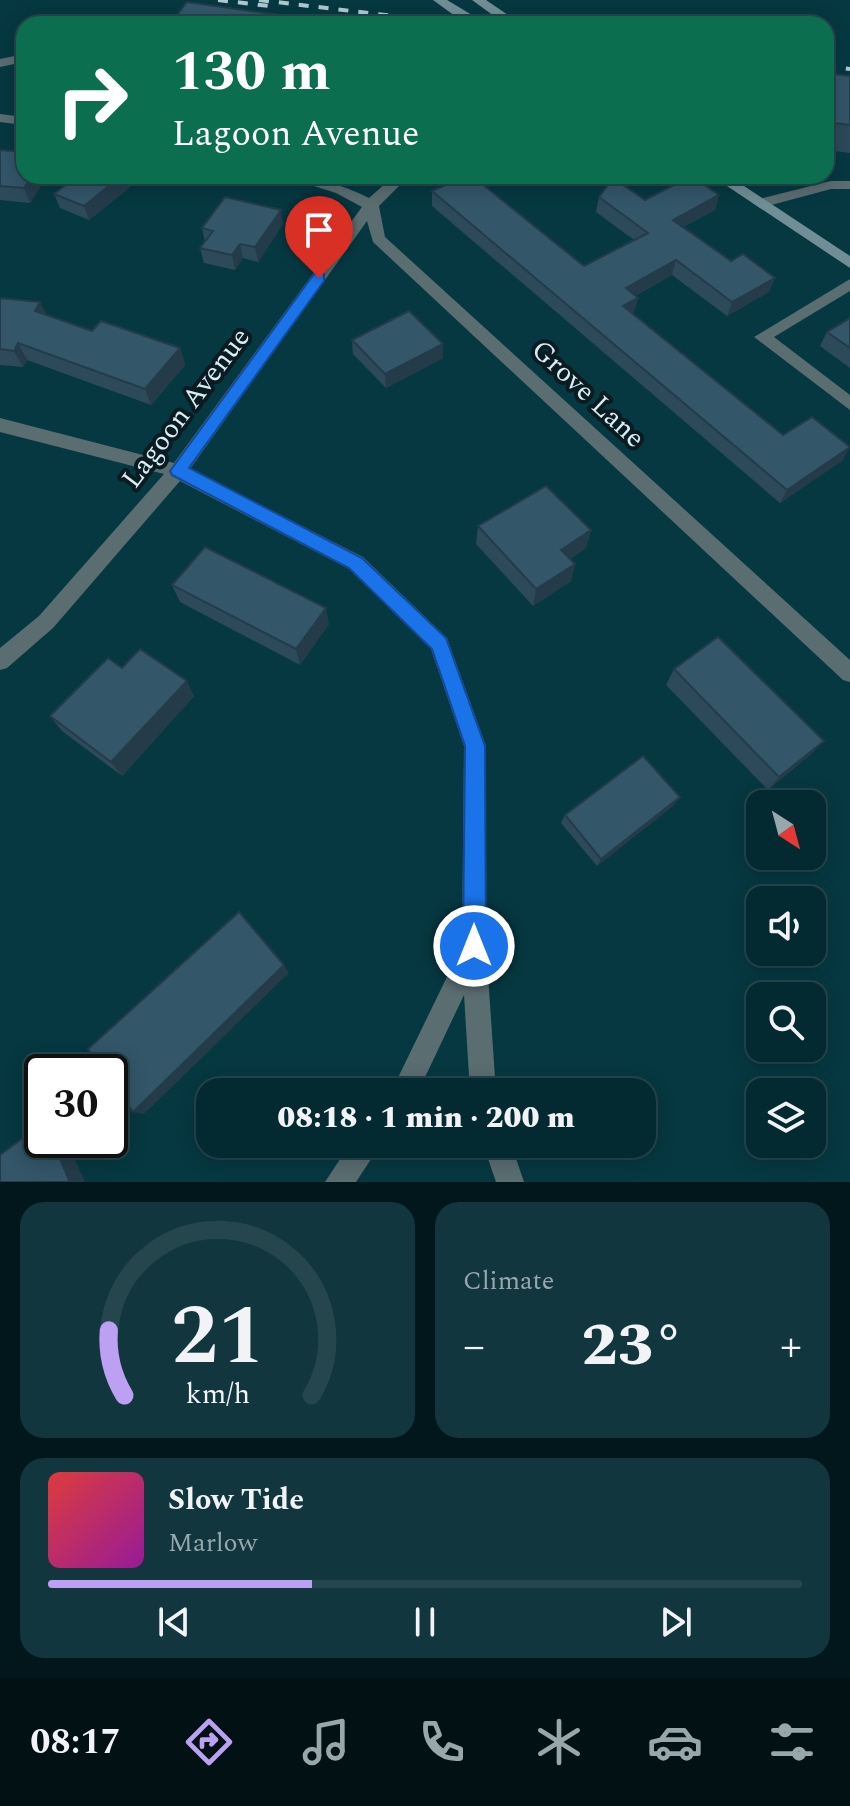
<!DOCTYPE html>
<meta charset="utf-8">
<style>
:root{--surface:#042a31;--page:#12363d;--text:#f1f3f6;--muted:#97a7ab;--line:#25464d;--accent:#bca0f2}
body{margin:0;font-family:Spectral,serif;background:var(--page);color:var(--text);height:100vh;display:flex;flex-direction:column;font-size:30px;white-space:nowrap}
*{box-sizing:border-box;margin:0}
p{font-size:26px;color:var(--muted)}
.icon{flex:none;width:44px;height:44px;fill:none;stroke:currentColor;stroke-width:2;stroke-linecap:round;stroke-linejoin:round}
.map{position:relative;height:1182px;overflow:hidden}
.drawer{display:flex;flex-direction:column;gap:20px;padding:20px;background:#02171b;flex:1}
.drawer>*{flex:none}
.hud{position:absolute;left:16px;top:16px;width:818px;height:168px;border-radius:24px;box-shadow:0 4px 20px #0003,0 0 0 2px var(--line);background:#0b6e4f;color:#fff;overflow:hidden}
.needle{width:52px;rotate:144deg}
.fabs{position:absolute;left:746px;top:790px;display:grid;gap:16px}
.fabs a{display:grid;place-items:center;width:80px;height:80px;border-radius:16px;background:var(--surface);box-shadow:0 4px 20px #0003,0 0 0 2px var(--line);font-size:40px}
.speed{position:absolute;left:24px;top:1054px;display:flex;gap:16px;font-size:40px;font-weight:700;text-align:center}
.speed>*{display:grid;place-content:center;width:104px;height:104px;border-radius:50%;background:var(--surface);box-shadow:0 4px 20px #0003,0 0 0 2px var(--line);line-height:1}
.speed .limit{border:4px solid #111;border-radius:12px;background:#fff;color:#111}
.pin{position:absolute;display:grid;place-items:center;width:68px;height:68px;color:#fff;margin:-82px -34px;border-radius:50% 50% 50% 0;rotate:-45deg;box-shadow:0 0 8px #0007}
.pin .icon{rotate:45deg}
.me{position:absolute;width:88px;margin:-44px;rotate:0deg;stroke-linejoin:round;filter:drop-shadow(0 0 6px #0008)}
.turn{display:flex;align-items:center;gap:28px;height:168px;padding:0 24px;font-size:36px}
.turn .icon{width:104px;height:104px;stroke-width:2.5}
.turn b{display:block;font-size:56px;line-height:68px}
.big{font-size:60px;font-weight:800;line-height:1.1}
.drawer .card{flex:1;display:flex;flex-direction:column;justify-content:center;gap:12px;min-width:0;padding:0 28px;border-radius:24px;background:var(--page)}
.drawer .dial{align-items:center;gap:0}
.dial svg{height:208px;overflow:visible;fill:none;stroke:var(--line);stroke-width:7;stroke-linecap:round;text-anchor:middle}
.dial text{fill:var(--text);stroke:none}
.song{display:flex;align-items:center;gap:24px}
.cover{width:96px;height:96px;border-radius:12px;background:linear-gradient(135deg,hsl(0 70% 55%),hsl(300 70% 35%))}
.played{height:8px;border-radius:4px;background:linear-gradient(90deg,var(--accent) 35%,var(--line) 35%)}
.keys{display:flex;justify-content:space-around;direction:ltr}
.heat{display:flex;justify-content:space-between;align-items:center;font-size:44px;direction:ltr}
.drawer .tiles{flex:1;display:grid;gap:20px;grid-template-columns:1fr 1fr}
.card:last-child{grid-column:span 2}
.trip{position:absolute;left:196px;top:1078px;width:460px;height:80px;border-radius:24px;background:var(--surface);box-shadow:0 4px 20px #0003,0 0 0 2px var(--line);font-weight:800;line-height:80px;text-align:center}
.tabs{display:flex;height:128px;justify-content:space-around;align-items:center;background:#021114;color:var(--muted)}
.tabs .icon{width:56px;height:56px}
.tabs .active{color:var(--accent)}
.tabs b{font-size:36px;color:var(--text)}
.map>svg:first-child{display:block}
.lines{fill:none;stroke-linecap:round;stroke-linejoin:round}
.service{fill:#5a6d71;fill-rule:evenodd}
.minor{fill:#5a6d71;fill-rule:evenodd}
.tertiary{fill:#5a6d71;fill-rule:evenodd}
.secondary{fill:#708e95;fill-rule:evenodd}
.rail{stroke:#aecad1;stroke-width:4;stroke-dasharray:10 10;stroke-linecap:butt}
.wall{fill:#2c4a5a}
.shaded-wall{fill:#243c4a}
.building{fill:#335669;stroke:#243c4a;stroke-width:2}
.route{fill:#1a73e8;stroke:#114b97;stroke-width:2}
.labels{text-anchor:middle;dominant-baseline:central;stroke-width:8;stroke-linejoin:round;paint-order:stroke}
.street-label{font-size:28px;fill:#d7eef4;stroke:#0a1c21}
</style>
<div class="map">
<svg width="850" height="1182" viewBox="0 0 850 1182">
<rect width="100%" height="100%" fill="#063841"/>
<g class="lines">
<!-- service -->
<polygon class="service" points="850,279 850,291 774,337 850,395 850,410 754,337"/>
<!-- minor -->
<g class="minor">
<polygon points="24,54 24,62 0,67 0,59"/>
<polygon points="0,114 24,117 24,125 0,122"/>
<path d="M283 176C314 176 341 184 369 198L394 176H409L379 206 385 237 850 660V682L843 680 373 242 367 221 190 469 363 557 447 638 486 746V946L496 1092H470L464 995 418 1092H391L462 946 464 746 431 649 349 569 180 481 53 628 7 668 0 670V648L39 616 164 474 0 432V418L174 463 362 207 336 193Z"/>
<polygon points="350,1144 381,1144 356,1182 325,1182"/>
<polygon points="483,1144 511,1144 524,1182 496,1182"/>
</g>
<!-- tertiary -->
<polygon class="tertiary" points="831,181 850,181 850,189 831,189 760,208 753,203 755,200"/>
<!-- secondary -->
<g class="secondary">
<polygon points="433,0 447,0 487,24 466,24"/>
<polygon points="472,0 486,0 508,15 509,24 497,24 498,19"/>
<polygon points="712,176 729,176 850,256 850,268"/>
</g>
<!-- rail -->
<g class="rail">
<polyline points="218,0 269,6"/>
<polyline points="259,0 461,24"/>
<polyline points="826,66 850,69"/>
</g>
</g>
<!-- wall -->
<g class="wall">
<polygon points="826,73 850,76 850,153 826,150"/>
<polygon points="0,150 24,176 47,176 30,203 0,200"/>
<polygon points="130,187 89,220 60,208 54,194"/>
<polygon points="432,191 584,266 634,240 596,212 599,197 645,200 719,195 715,210 683,227 769,292 727,316 672,275 635,296 638,298 634,312 632,313 783,435 843,460 780,503 432,206"/>
<polygon points="283,224 258,262 243,258 235,270 204,263 200,248 205,242 202,228"/>
<polygon points="0,298 40,302 46,314 92,331 180,348 185,365 151,405 27,360 23,367 0,365"/>
<polygon points="850,318 850,368 820,346 827,332"/>
<polygon points="352,340 443,344 443,358 386,388 353,354"/>
<polygon points="478,526 591,530 586,548 570,559 575,564 571,581 533,606 476,544"/>
<polygon points="172,585 329,624 300,665 180,602"/>
<polygon points="122,668 194,696 122,776 62,731 50,716"/>
<polygon points="674,669 824,741 811,754 768,790 666,685"/>
<polygon points="674,805 597,866 561,823 565,815"/>
</g>
<!-- shaded-wall -->
<g class="shaded-wall">
<polygon points="280,15 282,24 275,24"/>
<polygon points="32,176 47,176 30,203 24,188"/>
<polygon points="121,176 127,176 130,187 89,220 84,206"/>
<polygon points="719,195 715,210 669,234 673,220"/>
<polygon points="281,210 283,224 258,262 255,247"/>
<polygon points="240,244 243,258 235,270 232,255"/>
<polygon points="676,260 672,275 623,303 626,288"/>
<polygon points="775,278 769,292 727,316 732,302"/>
<polygon points="638,298 634,312 620,320 623,306"/>
<polygon points="40,302 48,319 35,311"/>
<polygon points="18,343 27,360 23,367 14,351"/>
<polygon points="443,344 443,358 386,388 385,374"/>
<polygon points="180,348 185,365 151,405 145,389"/>
<polygon points="850,447 843,460 780,503 787,490"/>
<polygon points="591,530 586,548 557,567 561,550"/>
<polygon points="575,564 571,581 533,606 536,589"/>
<polygon points="326,608 329,624 300,665 296,649"/>
<polygon points="187,681 194,696 122,776 111,762"/>
<polygon points="824,741 811,754 768,790 779,777"/>
<polygon points="680,797 674,805 597,866 601,859"/>
<polygon points="284,965 289,973 144,1114 133,1112"/>
<polygon points="52,1140 66,1140 85,1182 70,1182"/>
</g>
<!-- building -->
<g class="building">
<polygon points="187,2 280,15 275,24 170,24"/>
<polygon points="826,73 850,76 850,125 826,122"/>
<polygon points="0,150 24,152 24,176 32,176 24,188 0,186"/>
<polygon points="77,176 121,176 84,206 54,194"/>
<polygon points="466,176 472,176 584,266 648,233 599,197 613,178 645,200 691,176 719,195 673,220 731,261 743,254 775,278 732,302 676,260 626,288 638,298 623,306 783,435 812,417 850,447 787,490 432,191"/>
<polygon points="225,197 281,210 255,247 240,244 232,255 200,248 213,231 202,228"/>
<polygon points="0,298 40,302 35,311 92,331 101,321 180,348 145,389 18,343 14,351 0,349"/>
<polygon points="409,311 443,344 385,374 352,340"/>
<polygon points="850,318 850,348 827,332"/>
<polygon points="546,486 591,530 561,550 575,564 536,589 478,526"/>
<polygon points="205,547 326,608 296,649 172,585"/>
<polygon points="718,637 824,741 779,777 674,669"/>
<polygon points="140,649 187,681 111,762 50,716 108,658 122,668"/>
<polygon points="643,756 680,797 601,859 565,815"/>
<polygon points="239,912 284,965 133,1112 110,1080 110,1072 104,1072 88,1049"/>
<polygon points="42,1124 42,1140 52,1140 70,1182 0,1182 0,1155"/>
</g>
<!-- route -->
<polygon class="route" points="319,273 324,274 324,281 189,468 362,558 446,638 485,746 486,946 482,954 474,957 466,954 463,946 465,746 432,649 349,568 172,475 170,471 314,274"/>
<g class="labels">
<!-- street labels -->
<g class="street-label">
<text transform="translate(588 394) rotate(43)">Grove Lane</text>
<text transform="translate(186 408) rotate(-53)">Lagoon Avenue</text>
</g>
</g>
</svg>
<div class="fabs">
<a><svg class="needle" viewBox="-14 -14 28 28"><path d="M0-13l5 13h-10z" fill="#e53935"/><path d="M0 13l5-13h-10z" fill="#97a7ab"/></svg></a>
<a><svg class="icon" aria-label="sound" viewBox="0 0 24 24"><path d="M4 9h4l5-4v14l-5-4H4zM17 9q2 3 0 6"/></svg></a>
<a><svg class="icon" aria-label="search" viewBox="0 0 24 24"><circle cx="10" cy="10" r="6"/><path d="M15 15l6 6"/></svg></a>
<a><svg class="icon" aria-label="layers" viewBox="0 0 24 24"><path d="M12 4l9 5-9 5-9-5zM3 14l9 5 9-5"/></svg></a>
</div>
<div class="speed"><div class="limit">30</div></div>
<div class="pin" style="left:319px;top:278px;background:#d93025"><svg class="icon" aria-label="arrive" viewBox="0 0 24 24"><path d="M6 21V4h12l-3 4 3 4H6"/></svg></div>
<svg class="me" style="left:474px;top:946px" viewBox="-20 -20 40 40"><circle r="17" fill="#1a73e8" stroke="#fff" stroke-width="3"/><path d="M0-11L8 9 0 5-8 9z" fill="#fff"/></svg>
<div class="trip">08:18 · 1 min · 200 m</div>
<div class="hud">
<div class="turn"><svg class="icon" aria-label="right" viewBox="0 0 24 24"><path d="M7 20v-9h11M14 6l5 5-5 5"/></svg><div><b>130 m</b>Lagoon Avenue</div></div>
</div>
</div>
<section class="drawer">
<div class="tiles">
<div class="card dial"><svg viewBox="0 0 100 80">
<path d="M14 69A42 42 0 1 1 86 69"/>
<path d="M14 69A42 42 0 0 1 8 44" stroke="#bca0f2"/>
<text x="50" y="56" font-size="32" font-weight="700">21</text>
<text x="50" y="72" font-size="11">km/h</text>
</svg></div>
<div class="card"><p>Climate</p>
<div class="heat"><a>−</a><b class="big">23°</b><a>+</a></div>
</div>
<div class="card">
<div class="song"><i class="cover"></i><div><b>Slow Tide</b><p>Marlow</p></div></div>
<div class="played"></div>
<div class="keys"><svg class="icon" aria-label="previous" viewBox="0 0 24 24"><path d="M18 5L8 12l10 7zM5 5v14"/></svg><svg class="icon" aria-label="pause" viewBox="0 0 24 24"><path d="M8 5v14M16 5v14"/></svg><svg class="icon" aria-label="next" viewBox="0 0 24 24"><path d="M6 5l10 7-10 7zM19 5v14"/></svg></div>
</div>
</div>
</section>
<nav class="tabs">
<b>08:17</b>
<svg class="icon active" aria-label="directions" viewBox="0 0 24 24"><path d="M12 3l9 9-9 9-9-9zM9 14v-3h6M13 9l2 2-2 2"/></svg>
<svg class="icon" aria-label="music" viewBox="0 0 24 24"><path d="M9 18V5l10-2v13"/><circle cx="6" cy="18" r="3"/><circle cx="16" cy="16" r="3"/></svg>
<svg class="icon" aria-label="phone" viewBox="0 0 24 24"><path d="M5 4h4l2 5-3 2q2 4 5 5l2-3 5 2v4C11 20 4 13 5 4z"/></svg>
<svg class="icon" aria-label="climate" viewBox="0 0 24 24"><path d="M12 3v18M4 7l16 10M4 17L20 7"/></svg>
<svg class="icon" aria-label="car" viewBox="0 0 24 24"><path d="M5 17H2v-5l4-1 3-4h7l3 4 3 1v5h-3M9 17h6M6 11h13"/><circle cx="7" cy="17" r="2"/><circle cx="17" cy="17" r="2"/></svg>
<svg class="icon" aria-label="filters" viewBox="0 0 24 24"><path d="M4 7h16M4 17h16"/><circle cx="9" cy="7" r="2"/><circle cx="15" cy="17" r="2"/></svg>
</nav>
